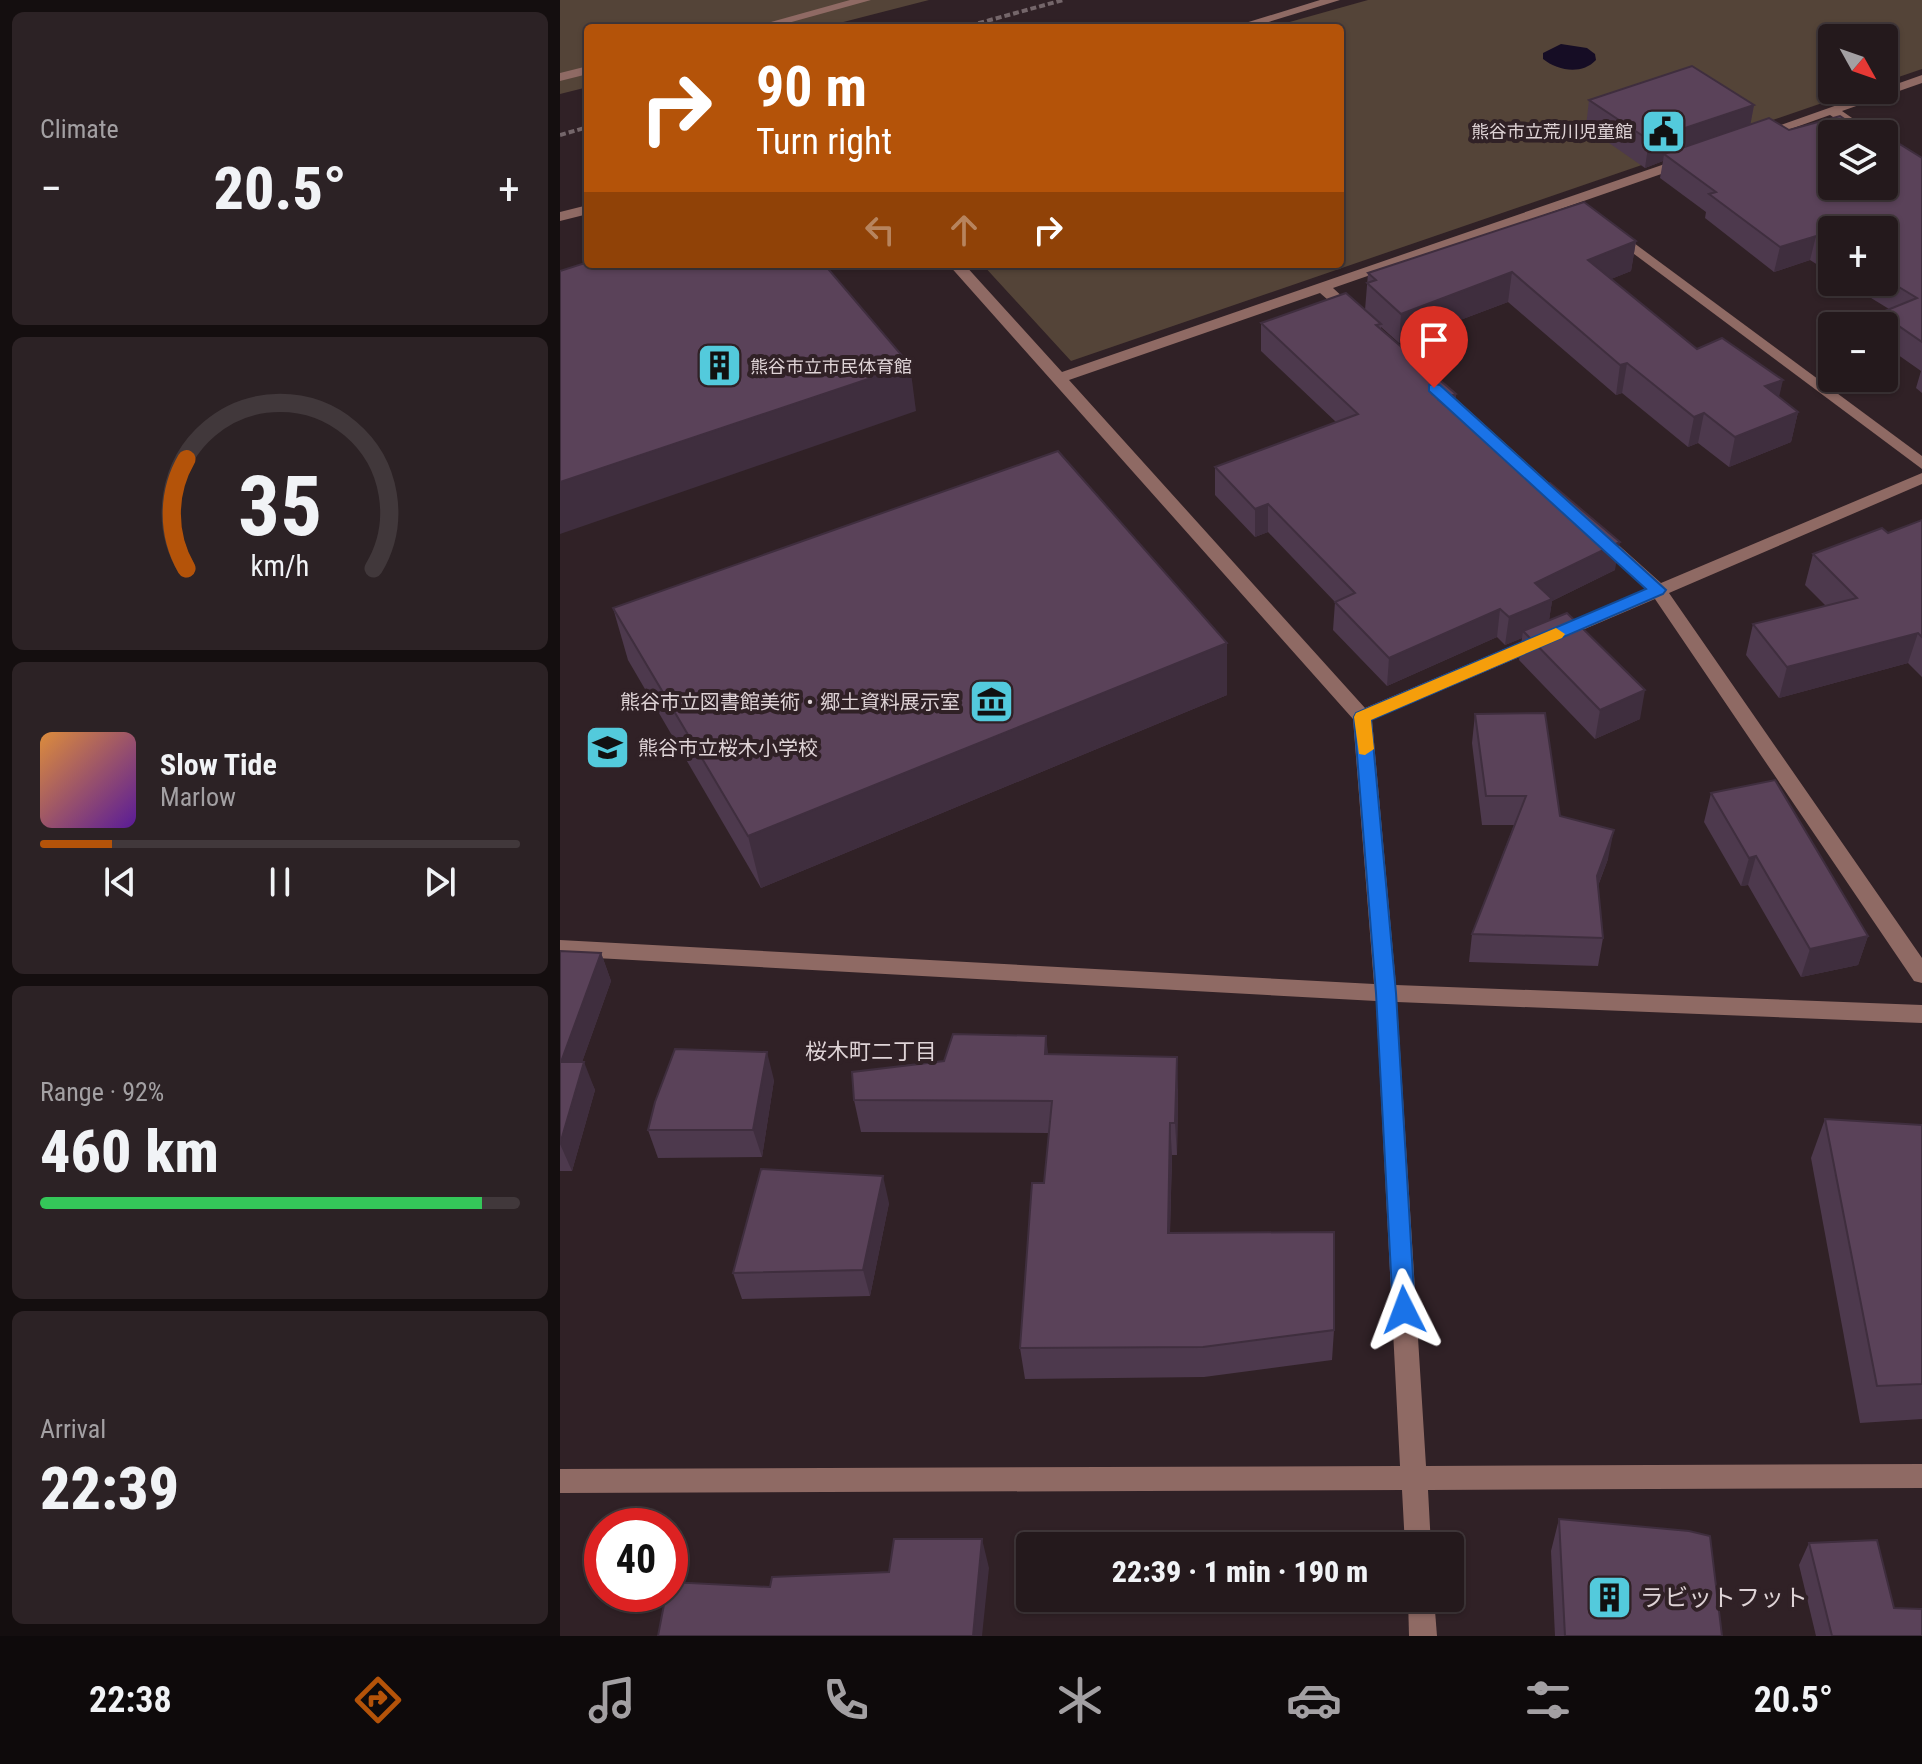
<!DOCTYPE html>
<meta charset="utf-8">
<style>
:root{--surface:#24191c;--page:#2c2225;--text:#f1f3f6;--muted:#a3a0a3;--line:#41383b;--accent:#b45309}
body{margin:0;font-family:"Roboto Condensed","Noto Sans JP",sans-serif;background:var(--page);color:var(--text);height:100vh;display:flex;flex-direction:column;font-size:30px;white-space:nowrap}
*{box-sizing:border-box;margin:0}
p{font-size:26px;color:var(--muted)}
.icon{flex:none;width:44px;height:44px;fill:none;stroke:currentColor;stroke-width:2;stroke-linecap:round;stroke-linejoin:round}
.map{position:relative;flex:1;overflow:hidden}
.side{display:flex;flex-direction:column;gap:12px;padding:12px;background:#140e0f;width:560px}
.side>*{flex:none}
.guide{position:absolute;left:24px;top:24px;width:760px;height:244px;border-radius:8px;box-shadow:0 2px 6px #0004,0 0 0 2px var(--line);background:#b45309;color:#fff;overflow:hidden}
.needle{width:52px;rotate:130deg}
.controls{position:absolute;left:1258px;top:24px;display:grid;gap:16px}
.controls a{display:grid;place-items:center;width:80px;height:80px;border-radius:8px;background:var(--surface);box-shadow:0 2px 6px #0004,0 0 0 2px var(--line);font-size:40px}
.speed{position:absolute;left:24px;top:1508px;display:flex;gap:16px;font-size:40px;font-weight:700;text-align:center}
.speed>*{display:grid;place-content:center;width:104px;height:104px;border-radius:50%;background:var(--surface);box-shadow:0 2px 6px #0004,0 0 0 2px var(--line);line-height:1}
.speed .limit{border:12px solid #d22;background:#fff;color:#111}
.pin{position:absolute;display:grid;place-items:center;width:68px;height:68px;color:#fff;margin:-82px -34px;border-radius:50% 50% 50% 0;rotate:-45deg;box-shadow:0 0 8px #0007}
.pin .icon{rotate:45deg}
.me{position:absolute;width:88px;margin:-44px;rotate:357deg;stroke-linejoin:round;filter:drop-shadow(0 0 6px #0008)}
.turn{display:flex;align-items:center;gap:28px;height:168px;padding:0 40px;font-size:36px}
.turn .icon{width:104px;height:104px;stroke-width:2.5}
.turn b{display:block;font-size:56px;line-height:68px}
.lanes{display:flex;align-items:center;height:76px;padding:0 40px;background:#0003;justify-content:center;gap:40px;direction:ltr}
.lanes .off{opacity:.35}
.big{font-size:60px;font-weight:800;line-height:1.1}
.side .card{flex:1;display:flex;flex-direction:column;justify-content:center;gap:12px;min-width:0;padding:0 28px;border-radius:12px;background:var(--page)}
.side .dial{align-items:center;gap:0}
.dial svg{height:208px;overflow:visible;fill:none;stroke:var(--line);stroke-width:7;stroke-linecap:round;text-anchor:middle}
.dial text{fill:var(--text);stroke:none}
.song{display:flex;align-items:center;gap:24px}
.cover{width:96px;height:96px;border-radius:12px;background:linear-gradient(135deg,hsl(30 70% 55%),hsl(270 70% 35%))}
.played{height:8px;border-radius:4px;background:linear-gradient(90deg,var(--accent) 15%,var(--line) 15%)}
.keys{display:flex;justify-content:space-around;direction:ltr}
.heat{display:flex;justify-content:space-between;align-items:center;font-size:44px;direction:ltr}
.charge{height:12px;border-radius:6px;background:linear-gradient(90deg,#34c759 92%,var(--line) 0)}
.trip{position:absolute;left:456px;top:1532px;width:448px;height:80px;border-radius:8px;background:var(--surface);box-shadow:0 2px 6px #0004,0 0 0 2px var(--line);font-weight:800;line-height:80px;text-align:center}
.tabs{display:flex;height:128px;justify-content:space-around;align-items:center;background:#0e0a0b;color:var(--muted)}
.tabs .icon{width:56px;height:56px}
.tabs .current{color:var(--accent)}
.tabs b{font-size:36px;color:var(--text)}
main{display:flex;flex:1;min-height:0}
.map>svg:first-child{display:block}
.green{fill:#544438}
.water{fill:#160d25}
.lines{fill:none;stroke-linecap:round;stroke-linejoin:round}
.path{stroke:#74666a;stroke-width:4;stroke-dasharray:6 3;stroke-linecap:butt}
.minor{fill:#8f6a64;fill-rule:evenodd}
.wall{fill:#4d394d}
.shaded-wall{fill:#3f2e3e}
.building{fill:#5a4259;stroke:#3f2e3e;stroke-width:2}
.route{fill:#1a73e8;stroke:#114b97;stroke-width:2}
.slow{fill:#f59e0b}
.labels{text-anchor:middle;dominant-baseline:central;stroke-width:8;stroke-linejoin:round;paint-order:stroke}
.far-poi-label{font-size:18px;fill:#ded3d6;stroke:#302126;text-anchor:end}
.poi-label{font-size:20px;fill:#ded3d6;stroke:#302126;text-anchor:end}
.neighbourhood-label{font-size:22px;fill:#ded3d6;stroke:#302126}
.near-poi-label{font-size:24px;fill:#ded3d6;stroke:#302126;text-anchor:start}
</style>
<main>
<section class="side">
<div class="card"><p>Climate</p>
<div class="heat"><a>−</a><b class="big">20.5°</b><a>+</a></div>
</div>
<div class="card dial"><svg viewBox="0 0 100 80">
<path d="M14 69A42 42 0 1 1 86 69"/>
<path d="M14 69A42 42 0 0 1 14 27" stroke="#b45309"/>
<text x="50" y="56" font-size="32" font-weight="700">35</text>
<text x="50" y="72" font-size="11">km/h</text>
</svg></div>
<div class="card">
<div class="song"><i class="cover"></i><div><b>Slow Tide</b><p>Marlow</p></div></div>
<div class="played"></div>
<div class="keys"><svg class="icon" aria-label="previous" viewBox="0 0 24 24"><path d="M18 5L8 12l10 7zM5 5v14"/></svg><svg class="icon" aria-label="pause" viewBox="0 0 24 24"><path d="M8 5v14M16 5v14"/></svg><svg class="icon" aria-label="next" viewBox="0 0 24 24"><path d="M6 5l10 7-10 7zM19 5v14"/></svg></div>
</div>
<div class="card"><p>Range · 92%</p><b class="big">460 km</b><div class="charge"></div></div>
<div class="card"><p>Arrival</p><b class="big">22:39</b></div>
</section>
<div class="map">
<svg width="1362" height="1636" viewBox="0 0 1362 1636">
<rect width="100%" height="100%" fill="#302126"/>
<!-- green -->
<g class="green">
<polygon points="0,0 369,0 260,28 28,28 28,87 0,94"/>
<polygon points="808,0 1362,0 1362,69 1324,82 1324,38 1272,38 1272,90 1300,90 511,361 422,264 780,264 780,28 708,28"/>
</g>
<!-- water -->
<path class="water" d="M1001 44 1027 48 1035 54 1036 60C1022 75 998 71 983 59V53Z"/>
<g class="lines">
<!-- path -->
<g class="path">
<polyline points="401,28 503,0"/>
<polyline points="0,135 28,127"/>
</g>
<!-- minor -->
<g class="minor">
<polygon points="290,0 311,0 210,28 189,28"/>
<polygon points="760,0 780,0 689,28 669,28"/>
<polygon points="28,66 28,74 0,81 0,73"/>
<polygon points="1362,75 1362,83 1282,111 1315,134 1299,134 1270,115 1205,138 1193,135"/>
<polygon points="1128,156 1133,157 1133,163 773,288 800,313 800,319 790,319 760,293 509,380 805,708 1086,589 1032,540 1029,536 1032,532 1044,532 1101,583 1362,473 1362,484 1109,593 1362,958 1362,983 1354,981 1095,599 812,720 836,985 1362,1005 1362,1023 837,1002 866,1466 1362,1464 1362,1488 868,1490 871,1546 845,1546 842,1490 0,1493 0,1469 840,1466 816,1001 0,956 0,940 814,984 793,719 388,264 404,264 502,372"/>
<polygon points="28,205 28,214 0,221 0,212"/>
<polygon points="1055,229 1362,456 1362,469 1050,236 1050,230"/>
<polygon points="875,383 881,385 1008,500 1011,504 1008,508 996,508 869,391 867,388"/>
<polygon points="848,1598 874,1598 877,1636 849,1636"/>
</g>
</g>
<!-- wall -->
<g class="wall">
<polygon points="1029,100 1194,105 1190,125 1229,130 1272,134 1362,158 1362,393 1356,388 1361,371 1324,345 1324,326 1317,326 1320,313 1329,309 1285,282 1324,282 1324,230 1272,230 1272,274 1250,260 1214,272 1145,218 1146,212 1100,178 1103,161 1085,168 1026,127"/>
<polygon points="1076,241 1071,271 1051,279 1137,349 1219,397 1238,412 1231,442 1169,467 1138,443 1128,447 1062,393 1056,395 948,302 839,343 821,327 821,329 896,394 894,412 1055,570 992,601 989,620 1080,719 1035,739 959,660 962,638 945,645 937,637 827,686 773,630 775,602 708,532 695,537 655,495 655,467 776,422 701,351 701,323 805,310 808,273"/>
<polygon points="1362,520 1362,677 1348,663 1219,698 1186,655 1193,624 1266,606 1245,585 1253,554 1328,533"/>
<polygon points="53,608 667,643 667,695 201,888 68,660"/>
<polygon points="915,714 1000,816 1048,859 1038,886 1043,938 1038,966 909,962 912,934 954,825 922,825 912,743"/>
<polygon points="1151,793 1308,936 1298,965 1241,977 1188,885 1181,886 1144,822"/>
<polygon points="0,951 41,953 51,981 22,1062 35,1090 12,1171 0,1171"/>
<polygon points="488,1054 618,1090 617,1155 612,1155 610,1233 774,1330 772,1360 644,1377 465,1379 460,1348 484,1183 489,1133 301,1132 294,1100"/>
<polygon points="214,1080 202,1157 98,1158 88,1130"/>
<polygon points="1265,1119 1362,1125 1362,1419 1300,1423 1251,1158"/>
<polygon points="329,1203 310,1296 182,1299 173,1273"/>
<polygon points="999,1519 1162,1636 995,1636 991,1551"/>
<polygon points="1249,1543 1334,1608 1362,1636 1256,1636 1239,1565"/>
</g>
<!-- shaded-wall -->
<g class="shaded-wall">
<polygon points="1194,105 1189,132 1104,154 1103,161 1085,168 1089,140"/>
<polygon points="1256,236 1250,260 1214,272 1220,247"/>
<polygon points="1076,241 1071,271 1024,290 1028,260"/>
<polygon points="952,272 948,302 839,343 841,314"/>
<polygon points="1067,363 1062,393 1056,395 1060,365"/>
<polygon points="350,365 356,411 0,534 0,482"/>
<polygon points="1223,380 1216,410 1205,386"/>
<polygon points="896,394 893,421 879,400"/>
<polygon points="1238,412 1231,442 1169,467 1175,437"/>
<polygon points="1144,413 1138,443 1128,447 1134,417"/>
<polygon points="708,504 708,532 695,537 695,509"/>
<polygon points="1060,542 1055,570 992,601 988,627 963,631 962,638 945,645 949,617 975,583"/>
<polygon points="940,609 937,637 827,686 829,658"/>
<polygon points="1358,633 1348,663 1219,698 1227,667"/>
<polygon points="667,643 667,695 201,888 188,836"/>
<polygon points="1085,690 1080,719 1035,739 1040,710"/>
<polygon points="1054,830 1048,859 1031,904 1037,876"/>
<polygon points="1196,856 1188,885 1181,886 1189,858"/>
<polygon points="1308,936 1298,965 1241,977 1250,949"/>
<polygon points="41,953 51,981 12,1090 1,1062"/>
<polygon points="486,1036 490,1069 485,1054"/>
<polygon points="207,1052 214,1080 202,1157 193,1130"/>
<polygon points="617,1057 618,1090 617,1155 615,1123"/>
<polygon points="24,1062 35,1090 12,1171 0,1144"/>
<polygon points="610,1123 612,1155 609,1265 608,1233"/>
<polygon points="323,1176 329,1203 310,1296 303,1270"/>
<polygon points="422,1539 429,1568 422,1636 413,1636"/>
</g>
<!-- building -->
<g class="building">
<polygon points="1132,66 1194,105 1089,140 1029,100"/>
<polygon points="1280,116 1307,134 1272,134 1272,186 1324,186 1324,144 1333,140 1362,158 1362,342 1320,313 1357,298 1324,278 1324,230 1272,230 1272,246 1256,236 1220,247 1149,194 1156,192 1104,154 1209,118 1229,130"/>
<polygon points="1024,202 1076,241 1028,260 1137,349 1162,338 1223,380 1205,386 1238,412 1175,437 1144,413 1134,417 1067,363 1060,365 952,272 841,314 807,283 816,280 808,273"/>
<polygon points="28,262 28,264 264,264 350,365 0,482 0,271"/>
<polygon points="786,293 821,324 816,325 896,394 879,400 982,486 990,483 1060,542 975,583 992,599 949,617 940,609 829,658 775,602 795,593 708,504 695,509 655,467 798,414 701,323"/>
<polygon points="498,451 667,643 188,836 53,608"/>
<polygon points="1362,520 1362,637 1358,633 1227,667 1193,624 1297,598 1253,554 1322,528 1328,533"/>
<polygon points="1007,613 1085,690 1040,710 963,631"/>
<polygon points="985,713 1000,816 1054,830 1037,876 1043,938 912,934 966,796 926,796 915,714"/>
<polygon points="1215,780 1308,936 1250,949 1196,856 1189,858 1151,793"/>
<polygon points="0,951 41,953 1,1062 24,1062 0,1144"/>
<polygon points="393,1034 486,1036 485,1054 617,1057 615,1123 610,1123 608,1233 774,1232 774,1330 643,1347 460,1348 472,1183 484,1183 492,1101 294,1100 292,1072 384,1061"/>
<polygon points="115,1049 207,1052 193,1130 88,1130 95,1102"/>
<polygon points="1265,1119 1362,1125 1362,1384 1317,1386"/>
<polygon points="201,1169 323,1176 303,1270 173,1273"/>
<polygon points="999,1519 1129,1531 1150,1536 1162,1636 1005,1636"/>
<polygon points="334,1539 422,1539 413,1636 98,1636 106,1594 110,1594 110,1582 210,1587 212,1577 329,1572"/>
<polygon points="1317,1540 1334,1608 1362,1609 1362,1636 1272,1636 1249,1543"/>
</g>
<!-- route -->
<polygon class="route" points="874,384 880,385 1106,590 1103,594 811,720 836,993 855,1310 852,1317 844,1320 836,1317 833,1310 816,993 794,717 796,713 1086,589 869,391 869,385"/>
<!-- slow -->
<polygon class="slow" points="996,628 1005,634 1002,638 811,720 814,749 805,755 799,754 794,717 796,713"/>
<!-- icons -->
<defs>
<symbol id="civic-square" viewBox="-11 -11 22 22"><rect x="-9" y="-9" width="18" height="18" rx="4" fill="#53cadc" stroke="#302126"/><path d="M-.6-6.5H3V-4.5H.6V-3L4-1V1h2V6H-6V1h2V-1L-.6-3ZM-1.2 2.5V6h2.4V2.5Z" fill="#111"/></symbol>
<symbol id="building-square" viewBox="-11 -11 22 22"><rect x="-9" y="-9" width="18" height="18" rx="4" fill="#53cadc" stroke="#302126"/><path d="M-4-6H4V6H1V3H-1V6H-4ZM-2.5-4.3h1.7v1.8h-1.7ZM.8-4.3h1.7v1.8H.8ZM-2.5-1h1.7V.8h-1.7ZM.8-1h1.7V.8H.8Z" fill="#111"/></symbol>
<symbol id="museum-square" viewBox="-11 -11 22 22"><rect x="-9" y="-9" width="18" height="18" rx="4" fill="#53cadc" stroke="#302126"/><path d="M0-6L6-3V-2H-6V-3ZM-5-1h2V3h-2ZM-1-1h2V3h-2ZM3-1h2V3H3ZM-6 4H6V6H-6Z" fill="#111"/></symbol>
<symbol id="school-square" viewBox="-11 -11 22 22"><rect x="-9" y="-9" width="18" height="18" rx="4" fill="#53cadc" stroke="#302126"/><path d="M0-5L7-2L0 1L-7-2ZM-4 1L0 2.5L4 1V4Q0 6-4 4Z" fill="#111"/></symbol>
</defs>
<g fill-rule="evenodd">
<use href="#civic-square" x="1078" y="106" width="51" height="51"/>
<use href="#building-square" x="134" y="340" width="51" height="51"/>
<use href="#museum-square" x="406" y="676" width="51" height="51"/>
<use href="#school-square" x="22" y="722" width="51" height="51"/>
<use href="#building-square" x="1024" y="1572" width="51" height="51"/>
</g>
<g class="labels">
<!-- far-poi labels -->
<g class="far-poi-label">
<text x="1073" y="131">熊谷市立荒川児童館</text>
<text x="190" y="366" text-anchor="start">熊谷市立市民体育館</text>
</g>
<!-- poi labels -->
<g class="poi-label">
<text x="400" y="702">熊谷市立図書館美術・郷土資料展示室</text>
<text x="78" y="748" text-anchor="start">熊谷市立桜木小学校</text>
</g>
<!-- neighbourhood labels -->
<g class="neighbourhood-label">
<text x="311" y="1051">桜木町二丁目</text>
</g>
<!-- near-poi labels -->
<g class="near-poi-label">
<text x="1080" y="1598">ラビットフット</text>
</g>
</g>
</svg>
<div class="controls">
<a><svg class="needle" viewBox="-14 -14 28 28"><path d="M0-13l5 13h-10z" fill="#e53935"/><path d="M0 13l5-13h-10z" fill="#a3a0a3"/></svg></a>
<a><svg class="icon" aria-label="layers" viewBox="0 0 24 24"><path d="M12 4l9 5-9 5-9-5zM3 14l9 5 9-5"/></svg></a>
<a>+</a>
<a>−</a>
</div>
<div class="speed"><div class="limit">40</div></div>
<div class="pin" style="left:874px;top:388px;background:#d93025"><svg class="icon" aria-label="arrive" viewBox="0 0 24 24"><path d="M6 21V4h12l-3 4 3 4H6"/></svg></div>
<svg class="me" style="left:844px;top:1310px" viewBox="-20 -20 40 40"><path d="M0-17L14 15 0 8-14 15z" fill="#1a73e8" stroke="#fff" stroke-width="4"/></svg>
<div class="trip">22:39 · 1 min · 190 m</div>
<div class="guide">
<div class="turn"><svg class="icon" aria-label="right" viewBox="0 0 24 24"><path d="M7 20v-9h11M14 6l5 5-5 5"/></svg><div><b>90 m</b>Turn right</div></div>
<div class="lanes"><svg class="icon off" aria-label="left" viewBox="0 0 24 24"><path d="M17 20v-9H6M10 6l-5 5 5 5"/></svg><svg class="icon off" aria-label="ahead" viewBox="0 0 24 24"><path d="M12 20V5M6 11l6-6 6 6"/></svg><svg class="icon" aria-label="right" viewBox="0 0 24 24"><path d="M7 20v-9h11M14 6l5 5-5 5"/></svg></div>
</div>
</div>
</main>
<nav class="tabs">
<b>22:38</b>
<svg class="icon current" aria-label="directions" viewBox="0 0 24 24"><path d="M12 3l9 9-9 9-9-9zM9 14v-3h6M13 9l2 2-2 2"/></svg>
<svg class="icon" aria-label="music" viewBox="0 0 24 24"><path d="M9 18V5l10-2v13"/><circle cx="6" cy="18" r="3"/><circle cx="16" cy="16" r="3"/></svg>
<svg class="icon" aria-label="phone" viewBox="0 0 24 24"><path d="M5 4h4l2 5-3 2q2 4 5 5l2-3 5 2v4C11 20 4 13 5 4z"/></svg>
<svg class="icon" aria-label="climate" viewBox="0 0 24 24"><path d="M12 3v18M4 7l16 10M4 17L20 7"/></svg>
<svg class="icon" aria-label="car" viewBox="0 0 24 24"><path d="M5 17H2v-5l4-1 3-4h7l3 4 3 1v5h-3M9 17h6M6 11h13"/><circle cx="7" cy="17" r="2"/><circle cx="17" cy="17" r="2"/></svg>
<svg class="icon" aria-label="filters" viewBox="0 0 24 24"><path d="M4 7h16M4 17h16"/><circle cx="9" cy="7" r="2"/><circle cx="15" cy="17" r="2"/></svg>
<b>20.5°</b>
</nav>
